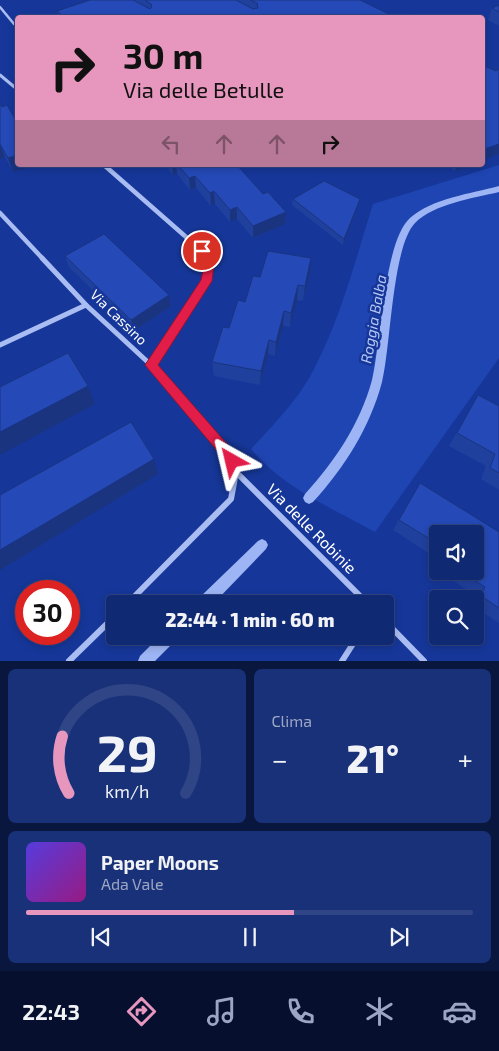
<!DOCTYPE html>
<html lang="it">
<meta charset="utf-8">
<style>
:root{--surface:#102973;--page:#193178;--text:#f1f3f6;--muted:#9ca6c4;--line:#304585;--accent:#e797bd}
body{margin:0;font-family:"Exo 2",sans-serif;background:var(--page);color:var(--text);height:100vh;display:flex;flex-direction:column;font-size:19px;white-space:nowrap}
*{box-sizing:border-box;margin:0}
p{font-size:16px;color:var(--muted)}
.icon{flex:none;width:28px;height:28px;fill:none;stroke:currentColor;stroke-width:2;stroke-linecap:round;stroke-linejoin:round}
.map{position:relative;height:661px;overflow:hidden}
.sheet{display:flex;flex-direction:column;gap:8px;padding:8px;background:#09173f;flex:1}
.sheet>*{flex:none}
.banner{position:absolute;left:15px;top:15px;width:470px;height:152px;border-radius:5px;box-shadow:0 2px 8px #0003,0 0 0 1px var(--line);background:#e797bd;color:#111;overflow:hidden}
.controls{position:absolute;left:429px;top:525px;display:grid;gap:10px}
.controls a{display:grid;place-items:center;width:55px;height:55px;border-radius:5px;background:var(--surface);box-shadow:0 2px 8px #0003,0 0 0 1px var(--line);font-size:25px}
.speed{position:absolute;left:15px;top:580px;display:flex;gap:10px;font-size:25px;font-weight:700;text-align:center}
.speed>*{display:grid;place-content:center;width:65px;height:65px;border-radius:50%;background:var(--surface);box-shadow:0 2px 8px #0003,0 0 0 1px var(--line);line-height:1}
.speed .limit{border:8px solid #d22;background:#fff;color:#111}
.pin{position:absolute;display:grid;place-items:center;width:42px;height:42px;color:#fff;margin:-21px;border:2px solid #fff;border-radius:50%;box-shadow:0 1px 5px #0007}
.me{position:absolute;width:55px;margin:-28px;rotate:323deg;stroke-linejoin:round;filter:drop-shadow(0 0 4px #0008)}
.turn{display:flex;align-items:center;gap:18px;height:105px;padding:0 25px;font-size:22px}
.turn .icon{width:65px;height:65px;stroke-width:2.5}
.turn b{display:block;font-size:35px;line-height:42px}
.lanes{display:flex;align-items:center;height:48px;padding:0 25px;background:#0003;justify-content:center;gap:25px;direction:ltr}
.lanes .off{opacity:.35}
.big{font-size:38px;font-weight:800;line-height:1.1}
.sheet .card{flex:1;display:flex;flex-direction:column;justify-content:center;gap:8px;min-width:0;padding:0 18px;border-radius:8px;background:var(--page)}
.sheet .dial{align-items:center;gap:0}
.dial svg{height:130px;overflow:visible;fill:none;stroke:var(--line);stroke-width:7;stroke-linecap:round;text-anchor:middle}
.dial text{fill:var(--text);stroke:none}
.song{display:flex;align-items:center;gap:15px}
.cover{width:60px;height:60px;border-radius:8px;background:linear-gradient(135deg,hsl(250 70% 55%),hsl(310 70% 35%))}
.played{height:5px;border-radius:2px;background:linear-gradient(90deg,var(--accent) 60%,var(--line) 60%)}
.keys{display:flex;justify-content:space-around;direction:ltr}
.heat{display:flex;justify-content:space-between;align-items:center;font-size:28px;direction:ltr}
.sheet .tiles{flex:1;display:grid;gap:8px;grid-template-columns:1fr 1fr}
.card:last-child{grid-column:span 2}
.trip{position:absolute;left:106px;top:595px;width:288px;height:50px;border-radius:5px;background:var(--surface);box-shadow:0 2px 8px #0003,0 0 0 1px var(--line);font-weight:800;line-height:50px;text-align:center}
.menu{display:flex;height:80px;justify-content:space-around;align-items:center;background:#06102e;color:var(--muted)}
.menu .icon{width:35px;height:35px}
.menu .current{color:var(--accent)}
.menu b{font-size:22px;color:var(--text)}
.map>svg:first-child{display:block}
.green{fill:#1f45b2}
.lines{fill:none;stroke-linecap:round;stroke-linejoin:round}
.stream{fill:#9db5f4;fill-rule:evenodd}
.service{stroke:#aabdf2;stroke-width:2.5}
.minor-far3{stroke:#aabdf2;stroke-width:3}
.minor-far2{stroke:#aabdf2;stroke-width:4.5}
.minor-far1{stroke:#aabdf2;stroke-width:5}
.minor{stroke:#aabdf2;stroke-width:6}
.wall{fill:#20409d}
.shaded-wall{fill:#1a3480}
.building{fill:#254ab7;stroke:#1a3480}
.route{fill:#e11d48;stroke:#92132f}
.labels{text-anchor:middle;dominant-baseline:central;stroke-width:5;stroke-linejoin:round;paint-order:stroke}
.street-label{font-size:14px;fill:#fff;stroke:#163799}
.water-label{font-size:15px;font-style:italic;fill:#b7c8f8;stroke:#163799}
.near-street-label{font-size:16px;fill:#fff;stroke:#163799}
</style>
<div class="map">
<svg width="499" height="661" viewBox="0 0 499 661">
<rect width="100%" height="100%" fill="#163799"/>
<!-- green -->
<path class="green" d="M499 165V358L375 532C332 508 283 488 251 449 275 423 301 397 316 365 342 314 356 258 373 204Z"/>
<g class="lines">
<!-- stream -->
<g class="stream">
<path d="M499 186V192C473 198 434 204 415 223 392 247 391 346 382 382 370 427 345 467 313 502L309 504 305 502 303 498 305 494C335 461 360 424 372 380 381 343 384 241 410 218 433 198 470 194 499 186Z"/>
<polygon points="262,539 266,541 268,545 266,549 213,604 196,604 198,599 258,541"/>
<polygon points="160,636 177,636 175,641 155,661 138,661 140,656"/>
</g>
<!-- service -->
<polyline class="service" points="0,7 14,24"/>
<!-- minor-far3 -->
<polyline class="minor-far3" points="0,75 18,90"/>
<!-- minor-far2 -->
<g class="minor-far2">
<polyline points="104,165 202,251 207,259"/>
<polyline points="0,213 43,259"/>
</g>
<!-- minor-far1 -->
<g class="minor-far1">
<polyline points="42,258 86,305 151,365 215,438"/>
<polyline points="0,345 86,305"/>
<polyline points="151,365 206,281 208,269 206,258"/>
</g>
<!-- minor -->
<g class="minor">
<polyline points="236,472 368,604"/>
<polyline points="127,604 231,499 236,472 224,449 214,437"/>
<polyline points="385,621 424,661"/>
<polyline points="69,661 115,616"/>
<polyline points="342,661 358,636"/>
</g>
</g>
<!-- wall -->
<g class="wall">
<polygon points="90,0 360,0 397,18 59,18 57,11"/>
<polygon points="499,5 499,26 488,20 492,8"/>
<polygon points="0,103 13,172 5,157 0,159"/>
<polygon points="165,165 237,165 263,194 286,212 285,224 253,238 237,219 230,222 215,204 211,206 196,188 190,190 177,174 173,175"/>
<polygon points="445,165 471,165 455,171"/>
<polygon points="293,199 360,199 358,206 343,245 292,205"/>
<polygon points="65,256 169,295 171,306 134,331 69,267"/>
<polygon points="310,273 303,301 297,300 290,327 283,326 275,356 268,354 260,385 214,376 212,362 229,328 260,277"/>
<polygon points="478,395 499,406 499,490 481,479 486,466 449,446"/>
<polygon points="420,483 499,532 499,623 475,607 475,599 473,599 475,595 438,571 475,571 438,534 438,571 429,565 433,556 393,530"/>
</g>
<!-- shaded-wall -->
<g class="shaded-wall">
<polygon points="0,144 5,157 0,159"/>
<polygon points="499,144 499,154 482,160 482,150"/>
<polygon points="18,155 18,165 36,165 13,172 8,158"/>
<polygon points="172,165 176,165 177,174 173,175"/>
<polygon points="457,165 471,165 455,171"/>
<polygon points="195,176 196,188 190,190 189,178"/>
<polygon points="214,191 215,204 211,206 210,193"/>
<polygon points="360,199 358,206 343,245 344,239"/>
<polygon points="237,207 237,219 230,222 230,210"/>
<polygon points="286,212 285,224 253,238 253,226"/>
<polygon points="311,258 310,273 303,301 305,286"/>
<polygon points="298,285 297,300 290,327 291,313"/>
<polygon points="169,295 171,306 134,331 131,320"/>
<polygon points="284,311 283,326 275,356 276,342"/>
<polygon points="269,340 268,354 260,385 261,371"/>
<polygon points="88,386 95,404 0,455 0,432"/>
<polygon points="154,459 158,474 0,570 0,550"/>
</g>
<!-- building -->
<g class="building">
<polygon points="90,0 133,0 150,9 152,7 151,4 145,0 236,0 253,9 258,8 257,3 250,0 360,0 397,18 66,18 57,11"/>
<polygon points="499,5 499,12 492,8"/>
<polygon points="409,14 415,18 403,18"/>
<polygon points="482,65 496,71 499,69 499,144 482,150"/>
<polygon points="0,103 2,107 7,105 15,119 18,118 18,155 8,158 0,144"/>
<polygon points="178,165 237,165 263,194 268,192 286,212 253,226 237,207 230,210 214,191 210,193 195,176 189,178"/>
<polygon points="324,181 360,199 344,239 293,199"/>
<polygon points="104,234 169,295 131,320 65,256"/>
<polygon points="268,251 311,258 305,286 298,285 291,313 284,311 276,342 269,340 261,371 212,362 223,327 229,328 238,300 245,302 253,276 260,277"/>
<polygon points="68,353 88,386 0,432 0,387"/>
<polygon points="478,395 499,406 499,473 490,468 495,454 457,433"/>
<polygon points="131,422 154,459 0,550 0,495"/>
<polygon points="420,483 499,532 499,608 481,596 485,587 460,571 475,571 475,534 438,534 438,544 399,520"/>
</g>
<!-- route -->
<polygon class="route" points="202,247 206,248 214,265 212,281 158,365 228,445 238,461 236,465 232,467 227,465 219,453 145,365 201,280 204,265 197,251"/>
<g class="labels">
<!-- street labels -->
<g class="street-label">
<text transform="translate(119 317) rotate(44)">Via Cassino</text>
</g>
<!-- water labels -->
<g class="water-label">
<text transform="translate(373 319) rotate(-80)">Roggia Balba</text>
</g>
<!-- near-street labels -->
<g class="near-street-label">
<text transform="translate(312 528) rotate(45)">Via delle Robinie</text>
</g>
</g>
</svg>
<div class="controls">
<a><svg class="icon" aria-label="sound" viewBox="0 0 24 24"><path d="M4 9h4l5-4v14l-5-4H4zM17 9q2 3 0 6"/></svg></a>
<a><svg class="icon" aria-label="search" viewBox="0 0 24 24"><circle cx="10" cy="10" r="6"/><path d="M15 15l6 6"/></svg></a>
</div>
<div class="speed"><div class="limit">30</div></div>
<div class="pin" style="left:202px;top:251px;background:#d93025"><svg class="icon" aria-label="arrive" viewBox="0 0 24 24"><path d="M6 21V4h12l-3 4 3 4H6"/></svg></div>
<svg class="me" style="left:232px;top:461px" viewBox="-20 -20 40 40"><path d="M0-17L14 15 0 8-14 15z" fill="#e11d48" stroke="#fff" stroke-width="4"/></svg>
<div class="trip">22:44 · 1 min · 60 m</div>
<div class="banner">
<div class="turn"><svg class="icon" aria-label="right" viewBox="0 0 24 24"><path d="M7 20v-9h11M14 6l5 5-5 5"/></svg><div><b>30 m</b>Via delle Betulle</div></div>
<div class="lanes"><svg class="icon off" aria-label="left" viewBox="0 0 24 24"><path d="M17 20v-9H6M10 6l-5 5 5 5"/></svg><svg class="icon off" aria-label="ahead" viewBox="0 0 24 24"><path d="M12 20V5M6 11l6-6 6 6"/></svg><svg class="icon off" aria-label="ahead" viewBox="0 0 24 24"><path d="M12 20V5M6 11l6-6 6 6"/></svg><svg class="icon" aria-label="right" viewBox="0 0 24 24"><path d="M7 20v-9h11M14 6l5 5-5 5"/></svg></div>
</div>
</div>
<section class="sheet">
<div class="tiles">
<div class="card dial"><svg viewBox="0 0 100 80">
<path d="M14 69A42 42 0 1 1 86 69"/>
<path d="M14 69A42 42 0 0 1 10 34" stroke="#e797bd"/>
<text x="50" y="56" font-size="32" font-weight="700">29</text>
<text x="50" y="72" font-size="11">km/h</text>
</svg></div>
<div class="card"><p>Clima</p>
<div class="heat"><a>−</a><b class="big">21°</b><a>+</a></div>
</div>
<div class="card">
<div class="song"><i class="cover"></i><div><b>Paper Moons</b><p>Ada Vale</p></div></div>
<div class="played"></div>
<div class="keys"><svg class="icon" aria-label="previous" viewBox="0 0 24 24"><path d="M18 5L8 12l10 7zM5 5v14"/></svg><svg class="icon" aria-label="pause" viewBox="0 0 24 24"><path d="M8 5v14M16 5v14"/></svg><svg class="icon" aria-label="next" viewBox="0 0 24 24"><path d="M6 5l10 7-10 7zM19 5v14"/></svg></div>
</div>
</div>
</section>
<nav class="menu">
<b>22:43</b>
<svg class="icon current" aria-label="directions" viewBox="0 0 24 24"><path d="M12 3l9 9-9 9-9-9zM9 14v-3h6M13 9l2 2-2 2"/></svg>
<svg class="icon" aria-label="music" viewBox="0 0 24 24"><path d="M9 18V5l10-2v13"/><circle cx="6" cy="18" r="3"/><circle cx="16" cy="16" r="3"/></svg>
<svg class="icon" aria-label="phone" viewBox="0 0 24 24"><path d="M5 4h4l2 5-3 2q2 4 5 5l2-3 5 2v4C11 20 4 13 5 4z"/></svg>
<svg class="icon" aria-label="climate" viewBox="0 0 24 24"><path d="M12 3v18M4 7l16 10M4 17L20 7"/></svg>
<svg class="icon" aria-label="car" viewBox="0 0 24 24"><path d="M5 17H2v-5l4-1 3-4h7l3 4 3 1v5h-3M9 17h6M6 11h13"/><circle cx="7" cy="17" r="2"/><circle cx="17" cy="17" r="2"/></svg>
</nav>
